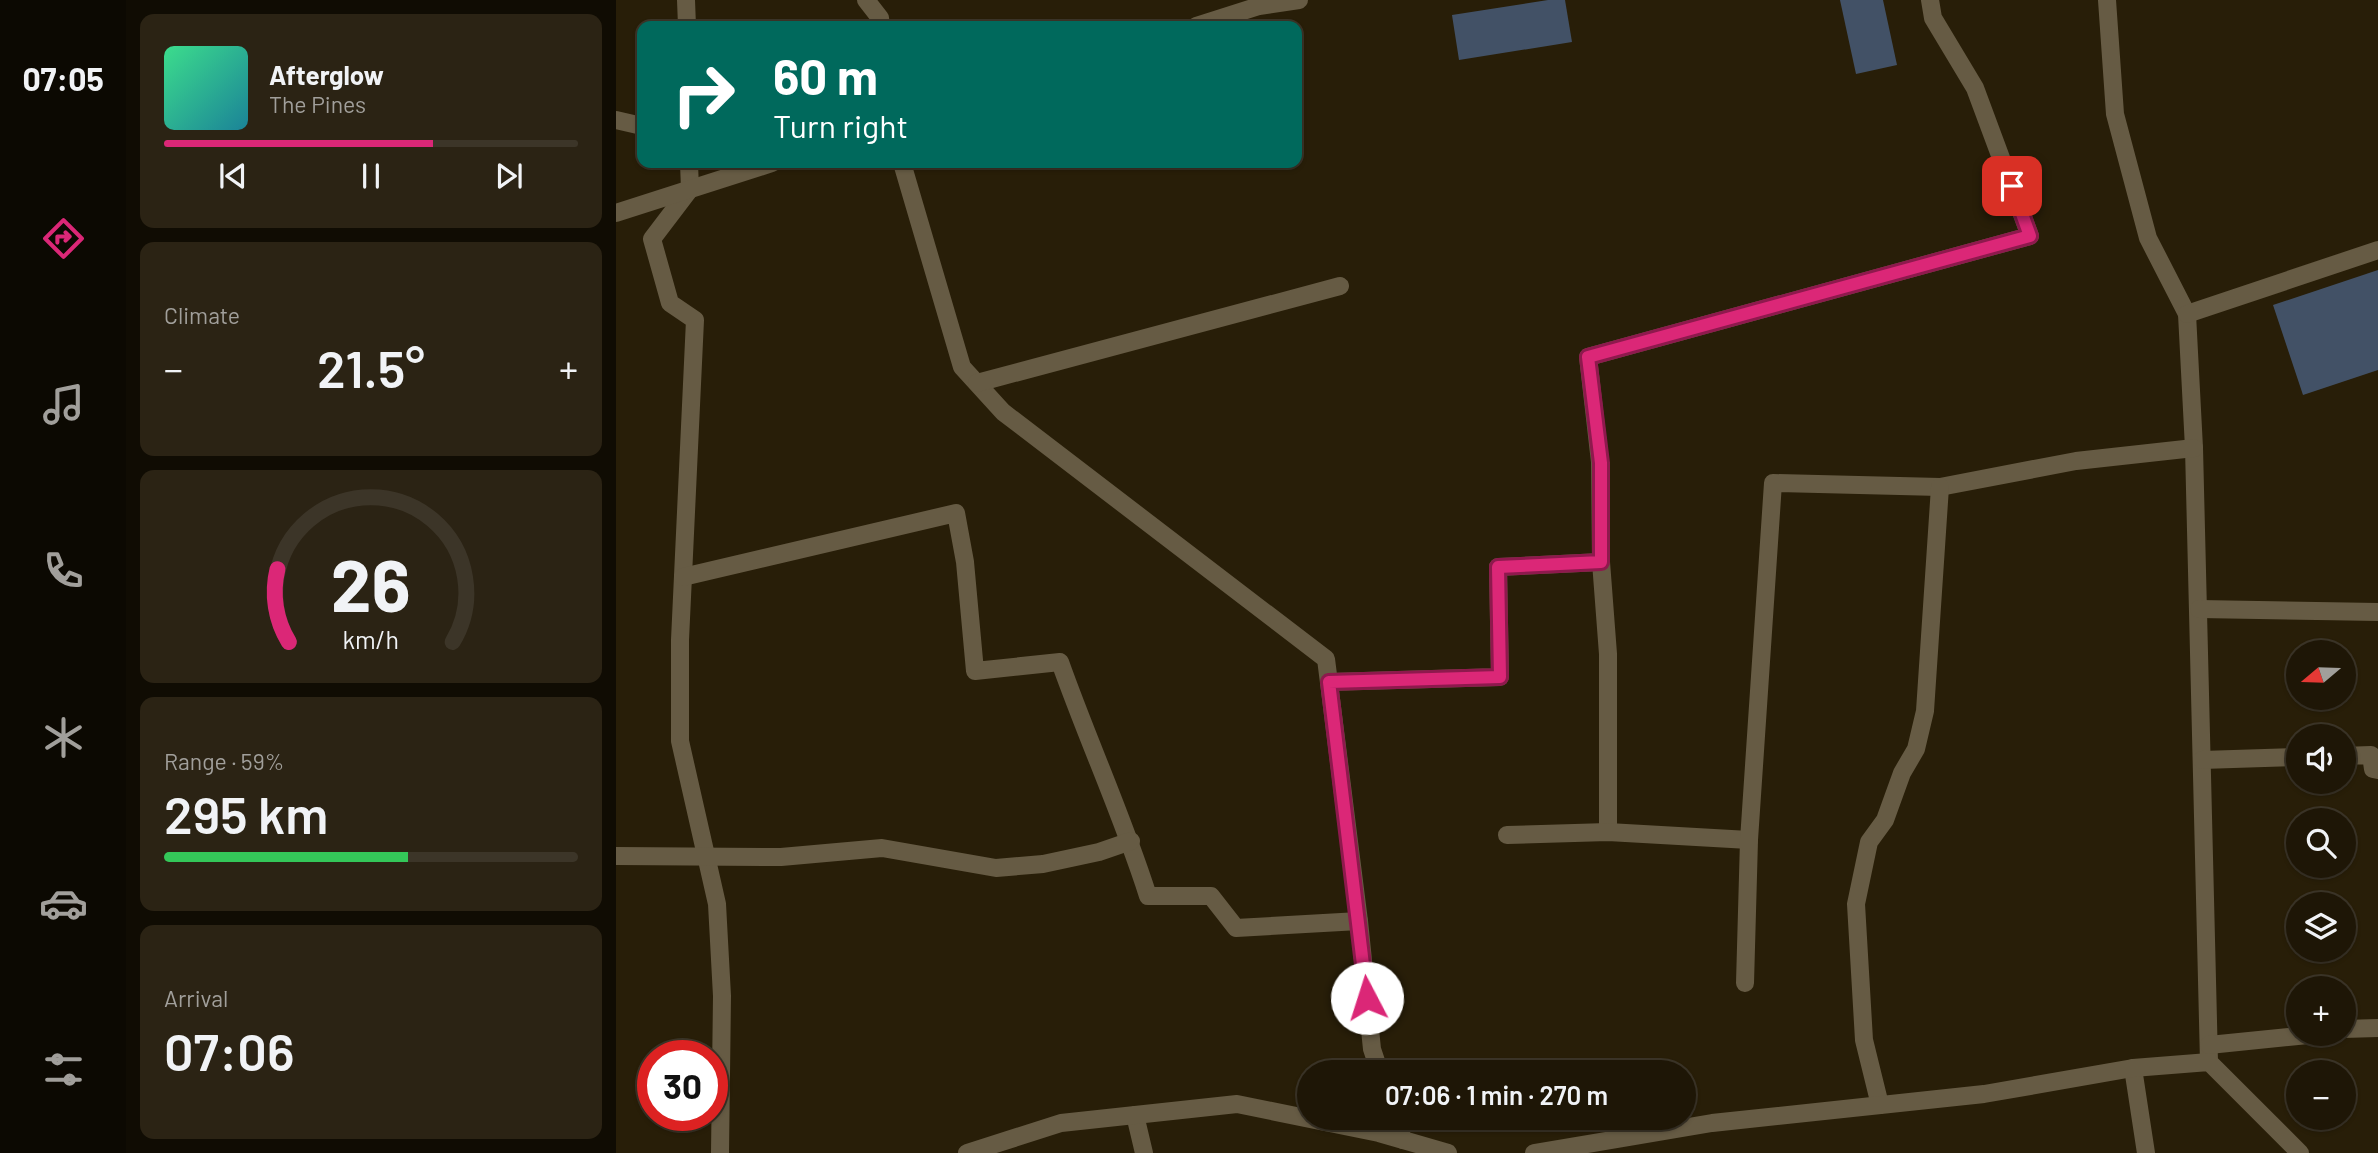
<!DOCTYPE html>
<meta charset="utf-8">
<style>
:root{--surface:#1e1606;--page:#2b2314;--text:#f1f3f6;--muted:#a19f9b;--line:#3c3528;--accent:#db2777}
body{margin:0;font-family:Barlow,sans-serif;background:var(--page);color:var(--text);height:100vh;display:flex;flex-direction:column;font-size:26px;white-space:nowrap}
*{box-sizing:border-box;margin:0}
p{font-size:23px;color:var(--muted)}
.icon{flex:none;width:38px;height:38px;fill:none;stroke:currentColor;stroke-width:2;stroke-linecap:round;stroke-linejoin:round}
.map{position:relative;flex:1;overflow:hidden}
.sheet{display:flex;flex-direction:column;gap:14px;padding:14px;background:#100c03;width:490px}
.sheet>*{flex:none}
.guide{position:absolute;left:21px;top:21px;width:665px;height:147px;border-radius:14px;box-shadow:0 2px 5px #0004,0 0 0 2px var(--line);background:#00695c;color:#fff;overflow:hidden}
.needle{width:46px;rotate:251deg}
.tools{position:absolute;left:1670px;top:640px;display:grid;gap:14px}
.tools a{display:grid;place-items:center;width:70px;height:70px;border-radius:50%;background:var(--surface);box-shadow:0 2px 5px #0004,0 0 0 2px var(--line);font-size:35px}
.speed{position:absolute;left:21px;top:1040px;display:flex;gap:14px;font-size:35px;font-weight:700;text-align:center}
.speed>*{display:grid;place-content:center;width:91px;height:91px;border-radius:50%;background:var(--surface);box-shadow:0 2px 5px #0004,0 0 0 2px var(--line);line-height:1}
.speed .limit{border:10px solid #d22;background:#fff;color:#111}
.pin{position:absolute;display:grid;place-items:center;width:60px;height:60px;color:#fff;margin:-30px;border-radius:14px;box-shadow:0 4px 10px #0006}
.me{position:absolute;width:77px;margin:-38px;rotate:355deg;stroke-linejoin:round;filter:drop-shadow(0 0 5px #0008)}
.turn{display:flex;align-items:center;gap:24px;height:147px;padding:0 21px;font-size:32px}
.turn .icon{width:91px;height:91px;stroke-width:2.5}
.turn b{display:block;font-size:49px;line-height:60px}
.big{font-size:52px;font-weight:600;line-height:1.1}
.sheet .tile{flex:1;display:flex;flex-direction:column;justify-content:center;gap:10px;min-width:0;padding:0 24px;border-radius:14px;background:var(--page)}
.sheet .dial{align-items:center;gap:0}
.dial svg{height:182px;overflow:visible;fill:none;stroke:var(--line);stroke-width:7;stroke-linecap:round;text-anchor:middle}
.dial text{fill:var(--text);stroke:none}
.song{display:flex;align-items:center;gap:21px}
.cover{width:84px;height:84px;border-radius:10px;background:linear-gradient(135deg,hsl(150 70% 55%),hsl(190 70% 35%))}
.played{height:7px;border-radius:4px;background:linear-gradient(90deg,var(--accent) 65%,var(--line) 65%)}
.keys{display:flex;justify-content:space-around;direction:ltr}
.heat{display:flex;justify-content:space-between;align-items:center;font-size:38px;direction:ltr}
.charge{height:10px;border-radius:5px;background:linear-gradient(90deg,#34c759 59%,var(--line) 0)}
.trip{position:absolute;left:681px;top:1060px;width:399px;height:70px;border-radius:35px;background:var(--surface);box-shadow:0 2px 5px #0004,0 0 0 2px var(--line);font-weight:600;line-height:70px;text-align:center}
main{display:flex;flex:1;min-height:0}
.menu{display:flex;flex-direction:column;width:126px;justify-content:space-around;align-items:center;background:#0c0902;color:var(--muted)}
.menu .icon{width:49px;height:49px}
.menu .selected{color:var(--accent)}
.menu b{font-size:32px;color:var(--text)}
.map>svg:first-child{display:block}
.building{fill:#425166}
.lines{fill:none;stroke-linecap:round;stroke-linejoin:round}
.minor{stroke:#665b44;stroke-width:18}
.tertiary{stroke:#665b44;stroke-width:18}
.route-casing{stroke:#8e194d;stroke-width:18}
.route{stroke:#db2777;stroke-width:12}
</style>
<main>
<nav class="menu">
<b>07:05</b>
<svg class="icon selected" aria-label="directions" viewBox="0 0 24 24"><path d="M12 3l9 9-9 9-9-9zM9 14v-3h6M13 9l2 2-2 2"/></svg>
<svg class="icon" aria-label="music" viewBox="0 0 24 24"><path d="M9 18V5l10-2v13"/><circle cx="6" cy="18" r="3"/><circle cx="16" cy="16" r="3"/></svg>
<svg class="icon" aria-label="phone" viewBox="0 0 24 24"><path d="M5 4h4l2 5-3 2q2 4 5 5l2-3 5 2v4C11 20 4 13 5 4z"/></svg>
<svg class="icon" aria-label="climate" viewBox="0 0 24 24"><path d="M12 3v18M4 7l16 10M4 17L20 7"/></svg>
<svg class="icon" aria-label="car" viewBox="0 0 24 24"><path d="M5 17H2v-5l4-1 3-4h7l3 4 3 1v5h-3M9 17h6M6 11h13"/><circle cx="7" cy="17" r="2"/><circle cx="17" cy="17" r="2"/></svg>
<svg class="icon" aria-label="filters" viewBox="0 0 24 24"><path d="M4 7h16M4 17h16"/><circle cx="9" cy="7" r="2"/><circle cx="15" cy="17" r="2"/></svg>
</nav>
<section class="sheet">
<div class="tile">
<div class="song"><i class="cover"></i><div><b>Afterglow</b><p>The Pines</p></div></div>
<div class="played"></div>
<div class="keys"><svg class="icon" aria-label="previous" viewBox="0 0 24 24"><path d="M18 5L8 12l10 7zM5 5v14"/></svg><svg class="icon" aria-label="pause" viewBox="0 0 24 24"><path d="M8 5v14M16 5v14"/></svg><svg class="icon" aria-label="next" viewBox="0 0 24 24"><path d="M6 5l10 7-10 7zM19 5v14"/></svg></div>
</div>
<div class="tile"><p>Climate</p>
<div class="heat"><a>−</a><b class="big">21.5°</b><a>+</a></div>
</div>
<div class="tile dial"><svg viewBox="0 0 100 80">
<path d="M14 69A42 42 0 1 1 86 69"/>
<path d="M14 69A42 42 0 0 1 9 37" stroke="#db2777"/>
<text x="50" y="56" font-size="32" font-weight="700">26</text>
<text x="50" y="72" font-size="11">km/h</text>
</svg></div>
<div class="tile"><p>Range · 59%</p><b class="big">295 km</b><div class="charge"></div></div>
<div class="tile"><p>Arrival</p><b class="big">07:06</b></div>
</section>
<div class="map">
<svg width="1762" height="1153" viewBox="0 0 1762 1153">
<rect width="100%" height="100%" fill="#281e08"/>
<!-- building -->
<g class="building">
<polygon points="932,0 949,0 956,42 843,60 836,15"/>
<polygon points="1224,0 1267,0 1281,65 1240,74"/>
<polygon points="1762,270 1762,370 1687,395 1657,305"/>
</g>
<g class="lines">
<!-- minor -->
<g class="minor">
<polyline points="70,0 71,26"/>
<polyline points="250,0 264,18 265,26"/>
<polyline points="1491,0 1499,114 1532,238 1571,314 1578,448 1593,1062"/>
<polyline points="0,120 26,126"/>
<polyline points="73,163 74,189 36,239 54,303 79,320 64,640 64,741 101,904 106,996 104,1153"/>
<polyline points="286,163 346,367 387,412 710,659 743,921 756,1049 764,1073"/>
<polyline points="1571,314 1762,250"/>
<polyline points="361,383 724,286"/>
<path d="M67 577 340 513 349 562 359 671 444 662C472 741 507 817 532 896H595L620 928 743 921"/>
<polyline points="1583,609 1762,612"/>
<polyline points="713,682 884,677 882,567 985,562"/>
<polyline points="1727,756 1755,755 1757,769 1762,770"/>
<polyline points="1586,760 1682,757"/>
<polyline points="992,832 992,654 985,562 984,462 972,357 1414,236 1359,88 1317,18 1314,0"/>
<polyline points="891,835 992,832 1133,840"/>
<polyline points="0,856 165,857 266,848 380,868 427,864 483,852 515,841"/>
<polyline points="1129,983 1133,840 1157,483 1324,487 1460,461 1578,448"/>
<polyline points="1727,1029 1762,1028"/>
<polyline points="1593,1045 1702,1034"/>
<polyline points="1517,1068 1530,1153"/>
<polyline points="1264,1105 1248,1040 1240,904 1253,842 1269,820 1286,773 1300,749 1309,711 1324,487"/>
<polyline points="519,1115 528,1153"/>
<polyline points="780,1118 787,1140"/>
</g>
<!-- tertiary -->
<g class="tertiary">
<polyline points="580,26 643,6 683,0"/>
<polyline points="0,213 156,163"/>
<polyline points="351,1153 445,1123 621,1104 763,1133 832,1153"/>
<polyline points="918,1153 1096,1123 1368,1094 1517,1068 1593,1062 1684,1153"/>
</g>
</g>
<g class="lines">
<defs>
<polyline id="route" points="751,998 713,682 884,677 882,567 985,562 985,463 972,357 1414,236 1396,186"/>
</defs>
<!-- route casing -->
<use href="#route" class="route-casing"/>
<!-- route -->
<use href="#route" class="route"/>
</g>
</svg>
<div class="tools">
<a><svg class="needle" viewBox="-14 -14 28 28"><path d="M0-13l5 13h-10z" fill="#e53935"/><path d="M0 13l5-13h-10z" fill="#a19f9b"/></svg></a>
<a><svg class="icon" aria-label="sound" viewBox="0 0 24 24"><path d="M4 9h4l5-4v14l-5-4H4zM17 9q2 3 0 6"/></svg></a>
<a><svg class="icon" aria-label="search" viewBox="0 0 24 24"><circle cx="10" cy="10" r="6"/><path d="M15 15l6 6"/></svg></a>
<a><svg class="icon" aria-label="layers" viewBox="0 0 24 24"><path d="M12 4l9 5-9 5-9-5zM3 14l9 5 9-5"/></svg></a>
<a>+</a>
<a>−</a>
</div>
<div class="speed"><div class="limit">30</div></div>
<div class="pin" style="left:1396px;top:186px;background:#d93025"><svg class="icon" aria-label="arrive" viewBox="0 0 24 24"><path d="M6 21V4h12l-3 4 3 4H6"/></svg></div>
<svg class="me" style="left:751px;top:998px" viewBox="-20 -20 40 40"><circle r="19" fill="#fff"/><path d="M0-13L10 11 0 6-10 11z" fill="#db2777"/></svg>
<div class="trip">07:06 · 1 min · 270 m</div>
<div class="guide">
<div class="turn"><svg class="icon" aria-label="right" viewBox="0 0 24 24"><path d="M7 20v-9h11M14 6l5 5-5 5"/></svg><div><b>60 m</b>Turn right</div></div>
</div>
</div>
</main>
